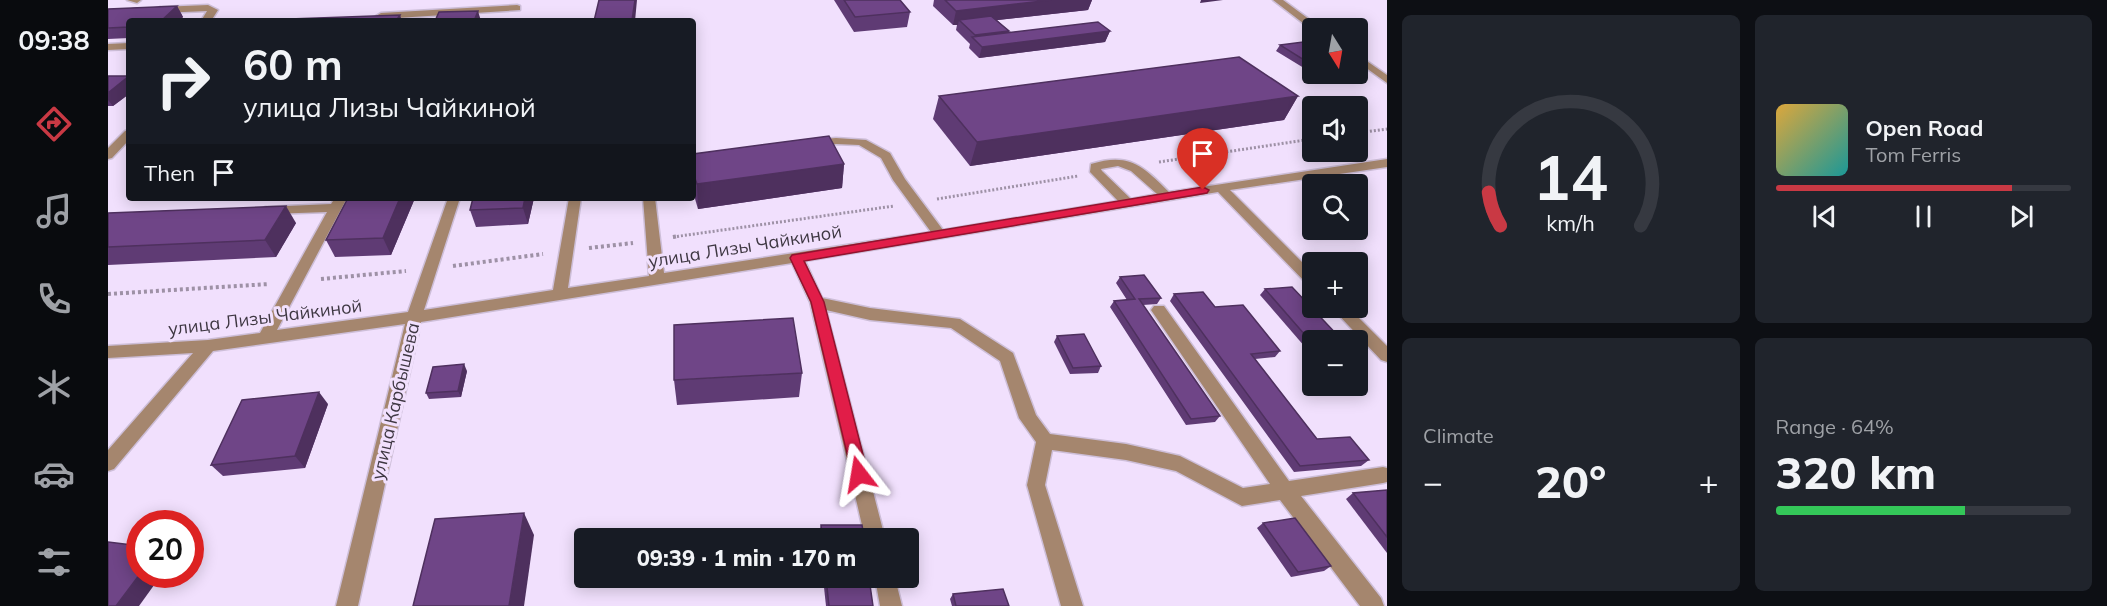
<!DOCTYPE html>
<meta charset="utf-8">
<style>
:root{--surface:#171b24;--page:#20242c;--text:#f1f3f6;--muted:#9ea1a6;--line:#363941;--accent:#c93944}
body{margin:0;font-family:Mulish,sans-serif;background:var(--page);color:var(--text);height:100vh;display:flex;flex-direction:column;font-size:22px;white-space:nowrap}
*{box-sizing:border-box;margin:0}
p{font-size:20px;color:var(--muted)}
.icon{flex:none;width:33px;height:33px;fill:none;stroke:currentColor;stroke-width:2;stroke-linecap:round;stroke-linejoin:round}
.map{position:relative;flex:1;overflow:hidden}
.sheet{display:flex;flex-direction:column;gap:15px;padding:15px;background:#0d0f14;width:720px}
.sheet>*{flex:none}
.banner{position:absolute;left:18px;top:18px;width:570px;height:183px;border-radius:6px;box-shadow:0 3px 15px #0003;background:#171b24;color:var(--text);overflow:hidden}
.needle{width:39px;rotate:169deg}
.controls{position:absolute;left:1194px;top:18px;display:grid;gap:12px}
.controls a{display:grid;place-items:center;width:66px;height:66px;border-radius:6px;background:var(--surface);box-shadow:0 3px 15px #0003;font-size:30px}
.speed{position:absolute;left:18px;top:510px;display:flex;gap:12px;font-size:30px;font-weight:700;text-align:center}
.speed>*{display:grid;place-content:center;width:78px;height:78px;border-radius:50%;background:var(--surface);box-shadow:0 3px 15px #0003;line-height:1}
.speed .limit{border:9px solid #d22;background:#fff;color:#111}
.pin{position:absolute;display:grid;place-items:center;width:51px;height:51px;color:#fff;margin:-62px -26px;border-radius:50% 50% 50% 0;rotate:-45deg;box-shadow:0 0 6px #0007}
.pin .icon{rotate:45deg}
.me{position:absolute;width:66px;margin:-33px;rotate:346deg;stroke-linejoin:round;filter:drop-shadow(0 0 4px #0008)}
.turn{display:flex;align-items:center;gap:21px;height:126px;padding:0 18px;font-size:27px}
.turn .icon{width:78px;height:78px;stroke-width:2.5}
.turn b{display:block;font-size:42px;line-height:51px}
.then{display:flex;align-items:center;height:57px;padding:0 18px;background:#0003;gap:12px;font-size:22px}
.big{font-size:45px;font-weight:800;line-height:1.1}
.sheet .widget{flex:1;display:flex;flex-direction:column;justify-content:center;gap:9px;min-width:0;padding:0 21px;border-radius:9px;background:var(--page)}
.sheet .dial{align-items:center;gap:0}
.dial svg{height:156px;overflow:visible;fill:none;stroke:var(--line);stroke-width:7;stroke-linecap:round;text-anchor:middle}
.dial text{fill:var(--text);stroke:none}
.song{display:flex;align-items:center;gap:18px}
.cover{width:72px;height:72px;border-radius:9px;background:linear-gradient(135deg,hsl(40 70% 55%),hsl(180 70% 35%))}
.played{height:6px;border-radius:3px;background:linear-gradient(90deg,var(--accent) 80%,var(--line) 80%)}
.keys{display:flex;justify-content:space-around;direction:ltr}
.heat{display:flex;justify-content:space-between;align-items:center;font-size:33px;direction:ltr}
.charge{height:9px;border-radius:4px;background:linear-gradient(90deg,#34c759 64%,var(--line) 0)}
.sheet .tiles{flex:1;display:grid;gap:15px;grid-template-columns:repeat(2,1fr)}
.trip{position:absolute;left:466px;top:528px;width:345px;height:60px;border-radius:6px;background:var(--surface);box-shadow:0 3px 15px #0003;font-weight:800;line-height:60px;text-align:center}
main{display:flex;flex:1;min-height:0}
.tabs{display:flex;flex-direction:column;width:108px;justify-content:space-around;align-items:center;background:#090b0e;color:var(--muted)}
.tabs .icon{width:42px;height:42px}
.tabs .active{color:var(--accent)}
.tabs b{font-size:27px;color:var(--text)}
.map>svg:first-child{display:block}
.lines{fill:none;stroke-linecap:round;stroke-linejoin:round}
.minor-casing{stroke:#cdbed8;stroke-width:3}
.path-far1{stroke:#9e91a6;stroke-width:3;stroke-dasharray:2 2;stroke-linecap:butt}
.path{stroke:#9e91a6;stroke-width:4;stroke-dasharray:3 3;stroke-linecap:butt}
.minor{fill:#a5866e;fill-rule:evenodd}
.wall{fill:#5f3b74}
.shaded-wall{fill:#4e305e}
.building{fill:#6f4587;stroke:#4e305e;stroke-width:1.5}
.route{fill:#e11d48;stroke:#92132f;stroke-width:1.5}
.labels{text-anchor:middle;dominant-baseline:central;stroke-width:6;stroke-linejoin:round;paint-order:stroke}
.street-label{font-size:18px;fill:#3e3742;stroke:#f1e0fd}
</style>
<main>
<nav class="tabs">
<b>09:38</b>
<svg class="icon active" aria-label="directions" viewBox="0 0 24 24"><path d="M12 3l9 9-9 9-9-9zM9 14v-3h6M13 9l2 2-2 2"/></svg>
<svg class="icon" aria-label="music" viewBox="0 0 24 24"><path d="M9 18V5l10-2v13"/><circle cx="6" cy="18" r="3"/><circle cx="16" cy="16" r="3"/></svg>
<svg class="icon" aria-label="phone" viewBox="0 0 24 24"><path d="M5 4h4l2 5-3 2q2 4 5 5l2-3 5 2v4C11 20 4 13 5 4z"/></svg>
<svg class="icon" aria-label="climate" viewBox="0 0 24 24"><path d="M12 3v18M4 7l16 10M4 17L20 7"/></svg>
<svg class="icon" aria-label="car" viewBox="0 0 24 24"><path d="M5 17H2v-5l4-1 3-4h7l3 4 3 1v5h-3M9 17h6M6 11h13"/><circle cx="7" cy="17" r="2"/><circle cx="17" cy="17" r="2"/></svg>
<svg class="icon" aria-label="filters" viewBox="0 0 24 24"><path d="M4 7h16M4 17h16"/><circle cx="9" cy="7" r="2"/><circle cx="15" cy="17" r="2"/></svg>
</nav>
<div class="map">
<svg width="1279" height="606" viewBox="0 0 1279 606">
<rect width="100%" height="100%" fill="#f1e0fd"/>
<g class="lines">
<defs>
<g id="minor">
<polygon points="19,0 33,0 29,3"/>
<polygon points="1165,0 1175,0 1213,28 1204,30"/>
<polygon points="100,5 110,10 103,21 93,21 99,11 52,13 48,10 52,7"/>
<polygon points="409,5 412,6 412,10 273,19 268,16 273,13"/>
<polygon points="21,43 21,49 0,50 0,44"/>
<polygon points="1250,55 1279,75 1279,83 1250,62"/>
<polygon points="21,130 21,140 4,158 0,159 0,148 17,131"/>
<path d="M728 138 758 140 782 153 797 179 835 230 1010 201 982 172 983 164C1021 152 1035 166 1061 192L1279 159V167L1122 190 1204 272V285L1199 284 1110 192 697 261 714 298 762 308 852 319 905 353 928 415 942 434 1018 444 1072 456 1135 488 1162 484 1043 310 1046 306H1056L1181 481 1275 467 1279 468V482L1275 483 1193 496 1273 598 1276 606H1252L1172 500 1134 506 1068 471 1018 460 944 450 937 485 975 606H953L919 485 928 442 911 418 892 361 843 328 762 320 718 310 777 538H757L702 302 684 263 313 322 250 606H228L297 324 105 351 6 469 0 471V450L85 353 0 358V346L100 340 152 333 219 212 162 214 155 210 157 207 223 204 227 198H239L169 330 300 312 340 198H352L316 310 445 290 461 198H473L460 288 541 276 535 198H547L556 273 823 232 785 180 773 158 751 145 728 144 703 148 697 144 703 140ZM1010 166 1023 171 1049 194 1023 199 994 171 993 169Z"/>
<polygon points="1224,308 1241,308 1279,346 1279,362 1273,360"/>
<polygon points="767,578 787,578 794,606 772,606"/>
</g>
</defs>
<!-- minor casing -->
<use href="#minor" class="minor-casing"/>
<!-- path-far1 -->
<g class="path-far1">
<polyline points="1250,133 1279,129"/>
<polyline points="1051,162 1204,139"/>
<polyline points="829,199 970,176"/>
<polyline points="565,237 786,206"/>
</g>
<!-- path -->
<g class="path">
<polyline points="565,237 571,236"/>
<polyline points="481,248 525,243"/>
<polyline points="345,266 435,254"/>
<polyline points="213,279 298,271"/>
<polyline points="0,294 161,284"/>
</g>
<!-- minor -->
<use href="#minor" class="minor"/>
</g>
<!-- wall -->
<g class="wall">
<polygon points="726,0 792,0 802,12 799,27 746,32"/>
<polygon points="826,0 984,0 980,10 889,20 901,31 900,33 1002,31 997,42 871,58 861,48 862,44 848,30 849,25 845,25 825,6"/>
<polygon points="69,6 75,17 71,21 21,21 21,38 0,39 0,9"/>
<polygon points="1204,42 1204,74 1230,74 1209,76 1168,51 1172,45"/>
<polygon points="0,76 21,76 21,94 5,106 0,106"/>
<polygon points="831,96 1190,96 1176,120 862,166 825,119"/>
<polygon points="736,164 734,188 590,209 585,192 585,173"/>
<polygon points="240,198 307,198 283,255 227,257 218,240"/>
<polygon points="426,198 420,224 368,227 362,210"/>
<polygon points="0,213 188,223 168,257 0,265"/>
<polygon points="1012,277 1053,298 1049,304 1035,305 1112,416 1107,422 1078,425 1002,307 1006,301 1019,300 1008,283"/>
<polygon points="1157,289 1204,340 1204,355 1152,295"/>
<polygon points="1066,294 1107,307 1172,351 1167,357 1147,359 1209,439 1261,460 1253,466 1186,472 1062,301"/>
<polygon points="949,336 993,366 990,373 962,374 946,342"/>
<polygon points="359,371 353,397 321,399 318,393"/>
<polygon points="694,373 691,397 569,405 566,380"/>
<polygon points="220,404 197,468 115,476 103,465"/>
<polygon points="1279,490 1279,553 1238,499 1245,493"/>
<polygon points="1155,523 1223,566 1216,571 1183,577 1149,528"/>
<polygon points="713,525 756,538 711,538"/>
<polygon points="715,578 761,578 765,606 718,606"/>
<polygon points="845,594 901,606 844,606 842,599"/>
</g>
<!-- shaded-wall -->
<g class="shaded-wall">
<polygon points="527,0 529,0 527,21 524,21"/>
<polygon points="943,0 984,0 980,10 855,24 851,20 850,25 845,25 848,11"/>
<polygon points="1093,0 1115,0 1092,3"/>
<polygon points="69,6 75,17 71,21 53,21"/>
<polygon points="370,11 373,21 366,21"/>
<polygon points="292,15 294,21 288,21"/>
<polygon points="901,31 898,42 866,39 867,35"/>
<polygon points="1002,31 997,42 871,58 874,47"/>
<polygon points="1210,74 1230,74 1209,76"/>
<polygon points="21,76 21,94 5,106 0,100 0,93"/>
<polygon points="1190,96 1176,120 862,166 869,142"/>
<polygon points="736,164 734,188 590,209 589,184"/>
<polygon points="292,198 307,198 283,255 275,238"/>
<polygon points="417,198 426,198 420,224 415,208"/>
<polygon points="178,206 188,223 168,257 157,240"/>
<polygon points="356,364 359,371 353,397 350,391"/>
<polygon points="211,392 220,404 197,468 187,456"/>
<polygon points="416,513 426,535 416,606 401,606"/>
<polygon points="32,574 54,574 31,606 8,606"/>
</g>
<!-- building -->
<g class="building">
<polygon points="491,0 527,0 524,20 486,21"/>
<polygon points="736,0 792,0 802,12 747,17"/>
<polygon points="837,0 943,0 848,11"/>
<polygon points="69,6 53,21 21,21 21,27 0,28 0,9"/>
<polygon points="370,11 366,21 327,21 331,12"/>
<polygon points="292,15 288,21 123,21"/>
<polygon points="883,16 901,31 867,35 851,20"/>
<polygon points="990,22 1002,31 874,47 864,37"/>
<polygon points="1203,41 1204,42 1204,65 1172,45"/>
<polygon points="1131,57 1190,96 869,142 831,96"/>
<polygon points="0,76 21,76 0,93"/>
<polygon points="721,136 736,164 589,184 585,173 585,154"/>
<polygon points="240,198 292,198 275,238 218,240"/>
<polygon points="365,198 417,198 415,208 362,210"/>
<polygon points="178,206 157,240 0,247 0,213"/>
<polygon points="1036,275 1053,298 1031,299 1112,416 1083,419 1006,301 1027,299 1012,277"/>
<polygon points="1184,287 1234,340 1204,340 1204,343 1157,289"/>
<polygon points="1095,292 1107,307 1135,305 1172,351 1143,354 1209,439 1242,437 1261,460 1192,466 1066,294"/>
<polygon points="685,318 694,373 566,380 566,325"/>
<polygon points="976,334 993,366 965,368 949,336"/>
<polygon points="356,364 350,391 318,393 325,367"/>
<polygon points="211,392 187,456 103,465 134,400"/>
<polygon points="1279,490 1279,537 1245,493"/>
<polygon points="416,513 401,606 305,606 327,519"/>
<polygon points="1187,518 1223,566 1190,572 1155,523"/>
<polygon points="713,525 754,525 756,538 714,538"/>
<polygon points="0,542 32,546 32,574 8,606 0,606"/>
<polygon points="718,578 761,578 765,606 721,606"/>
<polygon points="895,589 901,606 848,606 845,594"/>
</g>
<!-- route -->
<polygon class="route" points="1095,187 1101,190 1099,193 696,261 716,302 760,474 757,479 751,481 745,479 703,302 682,258 684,255"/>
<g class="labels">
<!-- street labels -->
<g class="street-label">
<text transform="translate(637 246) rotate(-9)">улица Лизы Чайкиной</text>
<text transform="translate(157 317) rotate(-7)">улица Лизы Чайкиной</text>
<text transform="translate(287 401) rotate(-77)">улица Карбышева</text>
</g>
</g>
</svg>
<div class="controls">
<a><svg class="needle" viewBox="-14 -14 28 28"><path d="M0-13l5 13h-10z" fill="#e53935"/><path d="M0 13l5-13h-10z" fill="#9ea1a6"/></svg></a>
<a><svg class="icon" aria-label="sound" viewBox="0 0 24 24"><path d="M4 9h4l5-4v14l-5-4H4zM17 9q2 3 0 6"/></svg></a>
<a><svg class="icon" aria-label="search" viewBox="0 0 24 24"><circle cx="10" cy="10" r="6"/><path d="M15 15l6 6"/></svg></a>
<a>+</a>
<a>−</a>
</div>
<div class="speed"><div class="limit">20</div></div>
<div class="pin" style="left:1095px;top:190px;background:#d93025"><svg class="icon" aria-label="arrive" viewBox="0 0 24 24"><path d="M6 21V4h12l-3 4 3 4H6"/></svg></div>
<svg class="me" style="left:751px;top:474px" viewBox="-20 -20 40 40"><path d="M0-17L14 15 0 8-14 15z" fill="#e11d48" stroke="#fff" stroke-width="4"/></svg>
<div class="trip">09:39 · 1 min · 170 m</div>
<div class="banner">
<div class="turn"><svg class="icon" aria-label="right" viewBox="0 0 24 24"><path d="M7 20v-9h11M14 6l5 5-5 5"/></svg><div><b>60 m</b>улица Лизы Чайкиной</div></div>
<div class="then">Then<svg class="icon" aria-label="arrive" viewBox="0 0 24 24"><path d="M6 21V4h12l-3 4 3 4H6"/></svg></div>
</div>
</div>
<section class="sheet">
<div class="tiles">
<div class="widget dial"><svg viewBox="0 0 100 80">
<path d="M14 69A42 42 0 1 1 86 69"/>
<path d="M14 69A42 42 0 0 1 8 52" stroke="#c93944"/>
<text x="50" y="56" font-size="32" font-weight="700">14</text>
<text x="50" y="72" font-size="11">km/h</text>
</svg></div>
<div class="widget">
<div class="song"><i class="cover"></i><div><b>Open Road</b><p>Tom Ferris</p></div></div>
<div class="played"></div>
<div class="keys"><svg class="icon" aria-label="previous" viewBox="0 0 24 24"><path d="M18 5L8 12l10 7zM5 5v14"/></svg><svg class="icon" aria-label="pause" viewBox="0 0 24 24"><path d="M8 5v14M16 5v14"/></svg><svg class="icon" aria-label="next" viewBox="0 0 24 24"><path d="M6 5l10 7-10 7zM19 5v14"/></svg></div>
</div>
<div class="widget"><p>Climate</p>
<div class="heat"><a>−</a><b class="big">20°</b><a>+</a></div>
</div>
<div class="widget"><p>Range · 64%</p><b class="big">320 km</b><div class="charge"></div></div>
</div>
</section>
</main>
